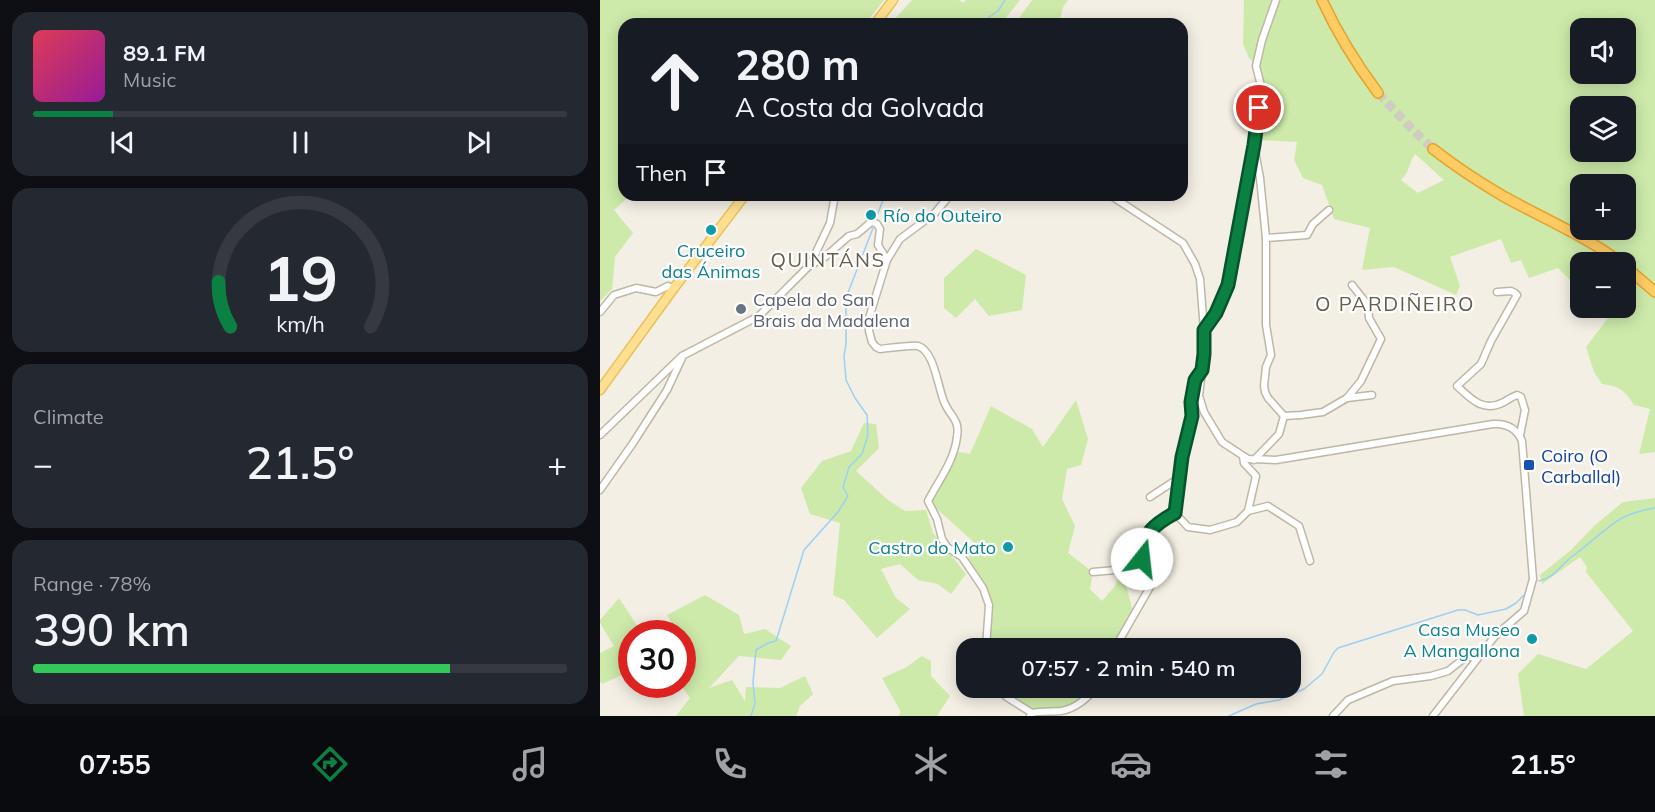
<!DOCTYPE html>
<meta charset="utf-8">
<style>
:root{--surface:#171b24;--page:#242831;--text:#f1f3f6;--muted:#9ea1a6;--line:#363941;--accent:#0b8043}
body{margin:0;font-family:Mulish,sans-serif;background:var(--page);color:var(--text);height:100vh;display:flex;flex-direction:column;font-size:22px;white-space:nowrap}
*{box-sizing:border-box;margin:0}
p{font-size:20px;color:var(--muted)}
.icon{flex:none;width:33px;height:33px;fill:none;stroke:currentColor;stroke-width:2;stroke-linecap:round;stroke-linejoin:round}
.map{position:relative;flex:1;overflow:hidden}
.side{display:flex;flex-direction:column;gap:12px;padding:12px;background:#0d0f14;width:600px}
.side>*{flex:none}
.banner{position:absolute;left:18px;top:18px;width:570px;height:183px;border-radius:18px;box-shadow:0 3px 15px #0003;background:#171b24;color:var(--text);overflow:hidden}
.controls{position:absolute;left:970px;top:18px;display:grid;gap:12px}
.controls a{display:grid;place-items:center;width:66px;height:66px;border-radius:12px;background:var(--surface);box-shadow:0 3px 15px #0003;font-size:30px}
.speed{position:absolute;left:18px;top:620px;display:flex;gap:12px;font-size:30px;font-weight:700;text-align:center}
.speed>*{display:grid;place-content:center;width:78px;height:78px;border-radius:50%;background:var(--surface);box-shadow:0 3px 15px #0003;line-height:1}
.speed .limit{border:9px solid #d22;background:#fff;color:#111}
.pin{position:absolute;display:grid;place-items:center;width:51px;height:51px;color:#fff;margin:-26px;border:3px solid #fff;border-radius:50%;box-shadow:0 2px 6px #0007}
.me{position:absolute;width:66px;margin:-33px;rotate:16deg;stroke-linejoin:round;filter:drop-shadow(0 0 4px #0008)}
.turn{display:flex;align-items:center;gap:21px;height:126px;padding:0 18px;font-size:27px}
.turn .icon{width:78px;height:78px;stroke-width:2.5}
.turn b{display:block;font-size:42px;line-height:51px}
.then{display:flex;align-items:center;height:57px;padding:0 18px;background:#0003;gap:12px;font-size:22px}
.big{font-size:45px;font-weight:600;line-height:1.1}
.side .tile{flex:1;display:flex;flex-direction:column;justify-content:center;gap:9px;min-width:0;padding:0 21px;border-radius:18px;background:var(--page)}
.side .dial{align-items:center;gap:0}
.dial svg{height:156px;overflow:visible;fill:none;stroke:var(--line);stroke-width:7;stroke-linecap:round;text-anchor:middle}
.dial text{fill:var(--text);stroke:none}
.song{display:flex;align-items:center;gap:18px}
.cover{width:72px;height:72px;border-radius:9px;background:linear-gradient(135deg,hsl(350 70% 55%),hsl(300 70% 35%))}
.played{height:6px;border-radius:3px;background:linear-gradient(90deg,var(--accent) 15%,var(--line) 15%)}
.keys{display:flex;justify-content:space-around;direction:ltr}
.heat{display:flex;justify-content:space-between;align-items:center;font-size:33px;direction:ltr}
.charge{height:9px;border-radius:4px;background:linear-gradient(90deg,#34c759 78%,var(--line) 0)}
.trip{position:absolute;left:356px;top:638px;width:345px;height:60px;border-radius:18px;background:var(--surface);box-shadow:0 3px 15px #0003;font-weight:600;line-height:60px;text-align:center}
.menu{display:flex;height:96px;justify-content:space-around;align-items:center;background:#090b0e;color:var(--muted)}
.menu .icon{width:42px;height:42px}
.menu .active{color:var(--accent)}
.menu b{font-size:27px;color:var(--text)}
main{display:flex;flex:1;min-height:0}
.map>svg:first-child{display:block}
.green{fill:#cdeaaa;fill-rule:evenodd}
.lines{fill:none;stroke-linecap:round;stroke-linejoin:round}
.stream{stroke:#9cd0f4;stroke-width:1.5}
.highway-tunnel{stroke:#d0ccc1;stroke-width:9;stroke-dasharray:9 4.5;stroke-linecap:butt}
.minor-casing{stroke:#bfb7a6;stroke-width:9}
.major-casing{stroke:#eac05b;stroke-width:11}
.highway-casing{stroke:#e6a22b;stroke-width:12}
.minor{stroke:#fff;stroke-width:6}
.major{stroke:#ffe091;stroke-width:8}
.highway{stroke:#ffcc63;stroke-width:9}
.route-casing{stroke:#07532c;stroke-width:15}
.route{stroke:#0b8043;stroke-width:10}
.culture-dot{fill:#0f9aa8;stroke:#fff;stroke-width:2}
.worship-dot{fill:#6b7280;stroke:#fff;stroke-width:2}
.transit-dot{fill:#1a4fb4;stroke:#fff;stroke-width:2}
.labels{text-anchor:middle;dominant-baseline:central;stroke-width:4.5;stroke-linejoin:round;paint-order:stroke}
.culture-label{font-size:18px;fill:#0d838f;stroke:#fff;text-anchor:end}
.worship-label{font-size:18px;fill:#5b616d;stroke:#fff;text-anchor:start}
.transit-label{font-size:18px;fill:#164399;stroke:#fff;text-anchor:start}
.neighbourhood-label{font-size:20px;letter-spacing:1.5px;fill:#695d4a;stroke:#fff}
</style>
<main>
<section class="side">
<div class="tile">
<div class="song"><i class="cover"></i><div><b>89.1 FM</b><p>Music</p></div></div>
<div class="played"></div>
<div class="keys"><svg class="icon" aria-label="previous" viewBox="0 0 24 24"><path d="M18 5L8 12l10 7zM5 5v14"/></svg><svg class="icon" aria-label="pause" viewBox="0 0 24 24"><path d="M8 5v14M16 5v14"/></svg><svg class="icon" aria-label="next" viewBox="0 0 24 24"><path d="M6 5l10 7-10 7zM19 5v14"/></svg></div>
</div>
<div class="tile dial"><svg viewBox="0 0 100 80">
<path d="M14 69A42 42 0 1 1 86 69"/>
<path d="M14 69A42 42 0 0 1 8 46" stroke="#0b8043"/>
<text x="50" y="56" font-size="32" font-weight="700">19</text>
<text x="50" y="72" font-size="11">km/h</text>
</svg></div>
<div class="tile"><p>Climate</p>
<div class="heat"><a>−</a><b class="big">21.5°</b><a>+</a></div>
</div>
<div class="tile"><p>Range · 78%</p><b class="big">390 km</b><div class="charge"></div></div>
</section>
<div class="map">
<svg width="1055" height="716" viewBox="0 0 1055 716">
<rect width="100%" height="100%" fill="#f3efe4"/>
<!-- green -->
<g class="green">
<polygon points="0,0 284,0 265,24 24,24 24,195 31,195 14,210 33,233 15,257 12,289 0,301"/>
<polygon points="312,0 359,0 363,3 366,0 420,0 401,24 292,24 291,23"/>
<polygon points="432,0 468,0 463,7 459,24 415,24"/>
<path d="M644 0H1055V452L1039 454 1050 409 1034 405C1025 391 1020 386 1002 384L994 372 986 347 1008 318 998 308H1026V262H981V291L958 268 929 278 921 260 911 263 901 239 850 257 860 286 856 295 794 267 762 270 770 228 734 219 722 185 703 178 694 160 697 142 659 140 665 90 659 67 649 58 643 44ZM981 28H1026V74H981ZM981 106H1026V152H981ZM815 154 844 180 818 193 801 180C811 170 808 164 815 154ZM981 184H1026V230H981Z"/>
<polygon points="376,249 426,275 422,310 389,316 375,299 356,318 344,308 344,278"/>
<polygon points="476,400 488,439 481,465 467,469 462,499 475,526 468,553 493,572 490,589 502,601 515,586 522,570 534,615 515,648 386,648 389,605 366,562 376,544 328,501 354,451 370,454 391,406 432,429 443,447"/>
<polygon points="264,423 276,424 279,448 256,471 288,500 305,511 326,510 333,533 366,574 351,594 338,584 318,580 300,564 281,569 296,598 310,609 277,638 244,600 233,595 240,523 210,514 201,488 222,461 251,451"/>
<polygon points="1055,498 1055,716 924,716 918,674 938,654 986,669 1033,631 986,572 987,567 980,557 942,584 940,575 971,550 994,526 1023,502"/>
<polygon points="105,595 139,615 144,634 165,629 191,646 181,660 139,656 109,688 132,680 145,701 146,687 180,688 205,676 213,694 200,706 196,716 76,716 90,698 80,684 82,684 83,651 88,649 83,640 82,633 78,633 67,615"/>
<polygon points="19,598 42,633 32,633 31,671 2,684 0,681 0,653 14,646 0,623 0,620"/>
<polygon points="322,656 331,661 331,676 350,696 337,716 298,716 301,712 282,678 305,668"/>
<polygon points="395,687 496,687 493,692 462,711 432,713"/>
</g>
<g class="lines">
<!-- stream -->
<g class="stream">
<polyline points="379,24 398,11 405,0"/>
<polyline points="276,218 285,195"/>
<path d="M939 581C953 578 959 568 969 559 973 555 979 552 983 548 1011 526 1018 514 1055 508"/>
<polyline points="151,716 155,704 153,682 156,650 168,643 176,641 204,550 238,512 248,496 243,487 249,467 262,454 268,435 267,415 255,398 246,380 244,356 246,344 246,298 273,228"/>
<polyline points="629,716 656,704 679,700 704,689 722,674 734,652 738,648 858,610 865,610 878,615 906,609 916,603 925,594"/>
</g>
<!-- highway-tunnel -->
<polyline class="highway-tunnel" points="778,93 809,126 833,149"/>
<defs>
<g id="minor">
<polyline points="654,145 660,178 666,238 666,325 671,355 666,367 664,386 665,392 668,398 684,416 701,415 723,412 747,398 761,381 781,339 769,318 768,305 752,285"/>
<path d="M350 195 335 213 300 239 287 260 269 318V331L272 342 276 347 280 349C289 348 311 345 318 346 335 351 338 390 345 404 351 417 360 420 357 437 354 461 339 480 328 501L337 519 342 539 347 547 362 557 383 588 389 605 386 648"/>
<path d="M510 195 583 243 595 264 600 279 604 330V354L599 396 604 412 622 442 648 459 676 460 893 424C907 423 917 429 922 441L933 579 924 611 895 636 833 716"/>
<polyline points="666,238 707,235 713,224 729,210"/>
<polyline points="211,265 225,257 249,236 257,234 270,223 273,222 277,224 280,229 278,245 287,260"/>
<path d="M897 292 911 291 915 293 917 295 891 341 881 364 857 386C871 399 883 413 904 402 908 400 911 397 917 395L921 397 925 410 920 435"/>
<polyline points="0,312 14,295 36,288 56,292 68,286 74,288"/>
<polyline points="605,330 616,313 628,285 654,145 662,90 656,66 662,40 676,0"/>
<polyline points="747,398 772,395"/>
<polyline points="0,435 82,356 159,316 210,265 230,223 235,195"/>
<polyline points="654,460 679,434 684,416"/>
<polyline points="0,490 33,443 67,390 82,358"/>
<polyline points="550,497 579,478"/>
<polyline points="648,511 668,506 699,526 710,561"/>
<polyline points="575,513 588,527 610,530 637,522 648,511 656,476 644,463 643,456"/>
<polyline points="493,572 527,569 535,564 540,551"/>
<path d="M515 648 554 580C551 573 545 567 542 560 540 555 541 550 543 546 549 529 560 522 575 513L582 457 592 415 591 402 595 380 600 373"/>
<polyline points="395,687 408,698 432,713"/>
<path d="M430 716 432 713C442 711 451 712 461 711 475 709 488 698 496 687"/>
<polyline points="733,716 748,700 793,681 831,676 848,671 867,656 877,659"/>
</g>
<g id="major">
<polyline points="275,24 293,0"/>
<polyline points="0,390 74,288 145,195"/>
</g>
<g id="highway">
<path d="M722 0C738 35 755 62 778 93"/>
<path d="M833 149C855 166 879 182 903 196 942 218 984 235 1020 262"/>
<polyline points="1026,267 1055,292"/>
</g>
</defs>
<!-- minor casing -->
<use href="#minor" class="minor-casing"/>
<!-- major casing -->
<use href="#major" class="major-casing"/>
<!-- highway casing -->
<use href="#highway" class="highway-casing"/>
<!-- minor -->
<use href="#minor" class="minor"/>
<!-- major -->
<use href="#major" class="major"/>
<!-- highway -->
<use href="#highway" class="highway"/>
</g>
<g class="lines">
<defs>
<path id="route" d="M542 559C539 536 556 523 575 513L582 457 592 416 591 402 595 380 602 370 604 354V330L616 313 628 285 654 145 659 108"/>
</defs>
<!-- route casing -->
<use href="#route" class="route-casing"/>
<!-- route -->
<use href="#route" class="route"/>
</g>
<!-- markers -->
<g class="culture-dot">
<circle cx="271" cy="215" r="6"/>
<circle cx="111" cy="230" r="6"/>
<circle cx="408" cy="547" r="6"/>
<circle cx="932" cy="639" r="6"/>
</g>
<circle class="worship-dot" cx="141" cy="309" r="6"/>
<rect class="transit-dot" x="923" y="459" width="12" height="12" rx="3"/>
<g class="labels">
<!-- culture labels -->
<g class="culture-label">
<text x="283" y="215" text-anchor="start">Río do Outeiro</text>
<text x="111" y="250" text-anchor="middle">Cruceiro<tspan x="111" dy="21">das Ánimas</tspan></text>
<text x="396" y="547">Castro do Mato</text>
<text x="920" y="629">Casa Museo<tspan x="920" dy="21">A Mangallona</tspan></text>
</g>
<!-- worship labels -->
<g class="worship-label">
<text x="153" y="299">Capela do San<tspan x="153" dy="21">Brais da Madalena</tspan></text>
</g>
<!-- transit labels -->
<g class="transit-label">
<text x="941" y="455">Coiro (O<tspan x="941" dy="21">Carballal)</tspan></text>
</g>
<!-- neighbourhood labels -->
<g class="neighbourhood-label">
<text x="228" y="259">QUINTÁNS</text>
<text x="795" y="303">O PARDIÑEIRO</text>
</g>
</g>
</svg>
<div class="controls">
<a><svg class="icon" aria-label="sound" viewBox="0 0 24 24"><path d="M4 9h4l5-4v14l-5-4H4zM17 9q2 3 0 6"/></svg></a>
<a><svg class="icon" aria-label="layers" viewBox="0 0 24 24"><path d="M12 4l9 5-9 5-9-5zM3 14l9 5 9-5"/></svg></a>
<a>+</a>
<a>−</a>
</div>
<div class="speed"><div class="limit">30</div></div>
<div class="pin" style="left:659px;top:108px;background:#d93025"><svg class="icon" aria-label="arrive" viewBox="0 0 24 24"><path d="M6 21V4h12l-3 4 3 4H6"/></svg></div>
<svg class="me" style="left:542px;top:559px" viewBox="-20 -20 40 40"><circle r="19" fill="#fff"/><path d="M0-13L10 11 0 6-10 11z" fill="#0b8043"/></svg>
<div class="trip">07:57 · 2 min · 540 m</div>
<div class="banner">
<div class="turn"><svg class="icon" aria-label="ahead" viewBox="0 0 24 24"><path d="M12 20V5M6 11l6-6 6 6"/></svg><div><b>280 m</b>A Costa da Golvada</div></div>
<div class="then">Then<svg class="icon" aria-label="arrive" viewBox="0 0 24 24"><path d="M6 21V4h12l-3 4 3 4H6"/></svg></div>
</div>
</div>
</main>
<nav class="menu">
<b>07:55</b>
<svg class="icon active" aria-label="directions" viewBox="0 0 24 24"><path d="M12 3l9 9-9 9-9-9zM9 14v-3h6M13 9l2 2-2 2"/></svg>
<svg class="icon" aria-label="music" viewBox="0 0 24 24"><path d="M9 18V5l10-2v13"/><circle cx="6" cy="18" r="3"/><circle cx="16" cy="16" r="3"/></svg>
<svg class="icon" aria-label="phone" viewBox="0 0 24 24"><path d="M5 4h4l2 5-3 2q2 4 5 5l2-3 5 2v4C11 20 4 13 5 4z"/></svg>
<svg class="icon" aria-label="climate" viewBox="0 0 24 24"><path d="M12 3v18M4 7l16 10M4 17L20 7"/></svg>
<svg class="icon" aria-label="car" viewBox="0 0 24 24"><path d="M5 17H2v-5l4-1 3-4h7l3 4 3 1v5h-3M9 17h6M6 11h13"/><circle cx="7" cy="17" r="2"/><circle cx="17" cy="17" r="2"/></svg>
<svg class="icon" aria-label="filters" viewBox="0 0 24 24"><path d="M4 7h16M4 17h16"/><circle cx="9" cy="7" r="2"/><circle cx="15" cy="17" r="2"/></svg>
<b>21.5°</b>
</nav>
